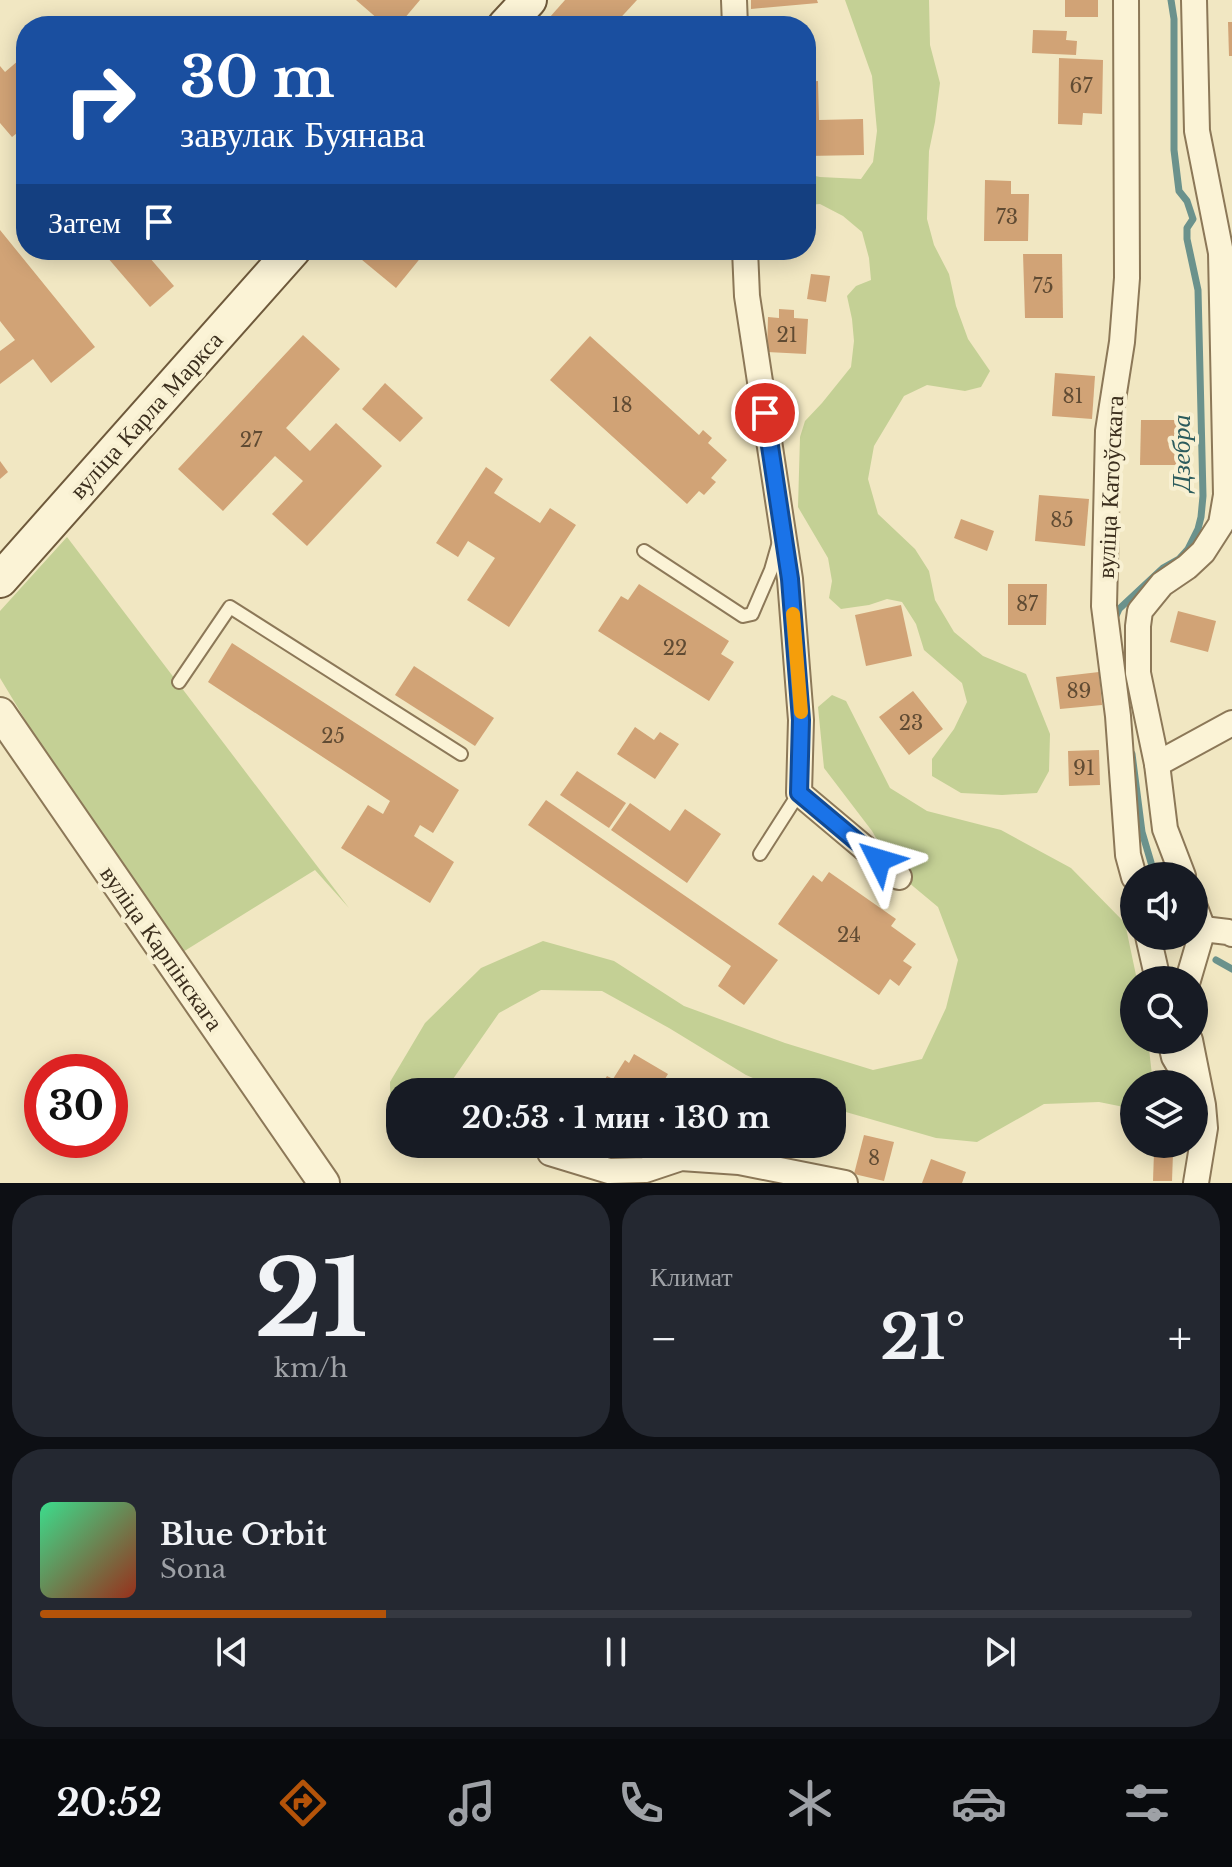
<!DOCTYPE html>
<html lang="ru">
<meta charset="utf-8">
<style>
:root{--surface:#171b24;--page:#242831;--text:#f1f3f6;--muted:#9ea1a6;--line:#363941;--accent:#b45309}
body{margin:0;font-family:"Libre Baskerville",serif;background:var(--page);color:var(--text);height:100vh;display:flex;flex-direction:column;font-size:30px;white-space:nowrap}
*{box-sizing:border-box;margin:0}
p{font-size:26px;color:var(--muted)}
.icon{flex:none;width:44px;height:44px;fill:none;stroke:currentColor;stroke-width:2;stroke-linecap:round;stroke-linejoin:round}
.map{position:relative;height:1183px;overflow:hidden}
.drawer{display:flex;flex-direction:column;gap:12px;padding:12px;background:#0d0f14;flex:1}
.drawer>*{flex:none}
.top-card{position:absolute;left:16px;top:16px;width:800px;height:244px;border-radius:32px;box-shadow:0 4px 20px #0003;background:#1a4fa0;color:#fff;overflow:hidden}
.buttons{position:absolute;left:1120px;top:862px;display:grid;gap:16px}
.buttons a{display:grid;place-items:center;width:88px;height:88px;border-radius:50%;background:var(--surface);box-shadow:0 4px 20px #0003;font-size:40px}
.speed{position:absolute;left:24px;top:1054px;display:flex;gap:16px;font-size:40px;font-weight:700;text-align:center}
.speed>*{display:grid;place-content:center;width:104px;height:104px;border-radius:50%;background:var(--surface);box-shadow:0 4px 20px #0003;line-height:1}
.speed .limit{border:12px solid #d22;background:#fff;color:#111}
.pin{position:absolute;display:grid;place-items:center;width:68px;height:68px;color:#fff;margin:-34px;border:4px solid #fff;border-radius:50%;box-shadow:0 2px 8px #0007}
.me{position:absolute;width:88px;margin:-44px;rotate:310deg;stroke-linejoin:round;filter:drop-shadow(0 0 6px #0008)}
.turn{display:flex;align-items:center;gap:28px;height:168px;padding:0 32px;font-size:36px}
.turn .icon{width:104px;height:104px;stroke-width:2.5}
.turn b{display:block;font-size:56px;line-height:68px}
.then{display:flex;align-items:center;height:76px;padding:0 32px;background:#0003;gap:16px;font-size:30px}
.big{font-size:60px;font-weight:700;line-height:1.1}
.drawer .card{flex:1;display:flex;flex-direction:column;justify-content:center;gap:12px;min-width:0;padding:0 28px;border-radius:32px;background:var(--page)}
.drawer .dial{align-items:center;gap:0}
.dial b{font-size:104px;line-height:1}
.song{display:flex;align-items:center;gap:24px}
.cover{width:96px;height:96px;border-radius:12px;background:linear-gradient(135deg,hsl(150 70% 55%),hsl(10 70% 35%))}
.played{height:8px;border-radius:4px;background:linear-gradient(90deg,var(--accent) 30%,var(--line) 30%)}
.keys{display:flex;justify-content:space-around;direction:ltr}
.heat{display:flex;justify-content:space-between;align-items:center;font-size:44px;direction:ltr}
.drawer .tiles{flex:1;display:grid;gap:12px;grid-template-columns:1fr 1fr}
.card:last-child{grid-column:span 2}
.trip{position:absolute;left:386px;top:1078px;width:460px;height:80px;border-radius:32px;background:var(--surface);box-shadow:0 4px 20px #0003;font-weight:700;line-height:80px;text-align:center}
.dock{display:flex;height:128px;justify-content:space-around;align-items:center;background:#090b0e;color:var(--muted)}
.dock .icon{width:56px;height:56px}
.dock .on{color:var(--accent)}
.dock b{font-size:36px;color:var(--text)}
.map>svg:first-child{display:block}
.green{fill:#c4d095}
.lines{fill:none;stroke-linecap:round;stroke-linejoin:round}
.stream{stroke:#6b928c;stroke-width:7}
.building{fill:#d1a376}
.service-casing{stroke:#8c7858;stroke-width:16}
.minor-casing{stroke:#8c7858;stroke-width:28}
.tertiary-casing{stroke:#8c7858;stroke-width:34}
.secondary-casing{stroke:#6e593b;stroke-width:38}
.service{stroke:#fbf3d6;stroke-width:12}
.minor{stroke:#fbf3d6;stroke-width:24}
.tertiary{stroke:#fbf3d6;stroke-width:30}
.secondary{stroke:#fbf3d6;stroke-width:34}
.route-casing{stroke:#114b97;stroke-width:20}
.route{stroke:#1a73e8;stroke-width:14}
.slow{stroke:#f59e0b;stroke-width:14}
.labels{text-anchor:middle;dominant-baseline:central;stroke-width:8;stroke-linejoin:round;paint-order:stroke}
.number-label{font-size:20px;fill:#604b33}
.street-label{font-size:24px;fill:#3b2e1d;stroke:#f8f0d2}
.water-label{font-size:26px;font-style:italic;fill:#2b5b5c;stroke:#f8f0d2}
</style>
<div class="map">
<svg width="1232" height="1183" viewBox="0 0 1232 1183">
<rect width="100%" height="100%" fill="#f1e7c2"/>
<!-- green -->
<g class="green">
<polygon points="845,0 929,0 930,45 940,83 935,122 929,151 927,219 934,245 949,274 956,306 968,339 990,371 981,387 965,391 927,385 904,396 874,446 868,479 878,514 915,549 929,571 935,600 954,632 983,656 1026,674 1050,734 1049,771 1037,793 1002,795 961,793 932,776 932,759 954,729 967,702 962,683 924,650 916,624 902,602 887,599 869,605 841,609 829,598 832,581 828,558 798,507 800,437 805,421 822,403 851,367 854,341 852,319 847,296 856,286 871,280 869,258 862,232 843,216 820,204 806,205 806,174 820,177 861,179 873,162 877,131 872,76"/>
<polygon points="67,537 349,908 315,870 170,960 0,678 0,611"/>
<polygon points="832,695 846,701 890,788 927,811 1001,830 1071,868 1125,923 1137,980 1134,980 1134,1040 1148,1040 1153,1084 1134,1084 1134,1109 1099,1102 1044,1104 977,1142 936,1138 832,1108 832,1092 786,1092 746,1075 669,1028 602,991 541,990 499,1013 444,1092 400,1092 400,1127 391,1127 390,1082 425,1023 481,968 543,941 614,961 684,1006 785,1043 873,1070 922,1059 946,1008 958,960 938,907 896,872 872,831 824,768 818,707"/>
</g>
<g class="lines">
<!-- stream -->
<g class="stream">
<polyline points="1116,623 1115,618 1119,609 1163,568 1179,559 1188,549 1198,529 1201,517 1203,496 1198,290 1187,239 1187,228 1193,219 1187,201 1179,191 1174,150 1174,19 1171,0"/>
<polyline points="1132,754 1142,832 1155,876"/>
<polyline points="1216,960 1232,969"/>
</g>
</g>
<!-- building -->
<g class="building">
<polygon points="356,0 420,0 398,26 386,26"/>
<polygon points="565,0 637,0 613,26 542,26"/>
<polygon points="751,0 817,0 818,3 751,9"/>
<rect x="1065" y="0" width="33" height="17"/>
<polygon points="1228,22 1232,22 1232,56 1229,56"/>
<polygon points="1033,30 1067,31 1066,40 1077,41 1076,55 1032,53"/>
<polygon points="26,54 26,126 12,137 0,123 0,66 5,72"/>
<polygon points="1059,58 1103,60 1102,114 1083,113 1082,125 1058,124"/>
<polygon points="818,81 819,120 863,119 864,155 806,156 806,82"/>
<polygon points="985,180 1011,181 1011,194 1029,194 1028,241 984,241"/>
<polygon points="0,230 95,347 51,383 33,359 0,384 0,351 15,340 0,321"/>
<polygon points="101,250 143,250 174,286 150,307"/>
<polygon points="350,250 427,250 396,288"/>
<polygon points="1023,254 1062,254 1063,318 1025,318"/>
<polygon points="811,274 830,276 826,302 807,299"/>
<polygon points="779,309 794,310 794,318 808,319 806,354 767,352 768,317 779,318"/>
<polygon points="303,335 340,369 286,428 310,451 336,423 382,466 307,546 272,514 303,481 275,456 223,511 178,469"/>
<polygon points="590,336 699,435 703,430 712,438 708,443 727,460 711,478 716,482 704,495 699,491 687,504 550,380"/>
<polygon points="1055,373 1095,376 1092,419 1052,416"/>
<polygon points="385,383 423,418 400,442 362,409"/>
<polygon points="1141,420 1182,420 1181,465 1140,465"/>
<polygon points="0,461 8,472 0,479"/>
<polygon points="486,467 503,479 494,493 540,523 550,508 576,525 509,627 467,600 495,558 468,541 458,557 436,543"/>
<polygon points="1039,495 1089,499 1085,546 1035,541"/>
<polygon points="961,519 994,531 987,551 954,538"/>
<polygon points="639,584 729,641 721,654 734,662 709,701 598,631 621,596 628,600"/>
<polygon points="1008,584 1047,584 1046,625 1008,625"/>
<polygon points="901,605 912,656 866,666 855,615"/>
<polygon points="1178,611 1216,621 1208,652 1170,642"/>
<polygon points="232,643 459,790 433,833 420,825 414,836 454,862 430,903 341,848 368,805 383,814 390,801 208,682"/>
<polygon points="414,666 494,718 475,746 395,695"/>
<polygon points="1099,672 1102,705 1060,709 1056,677"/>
<polygon points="913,691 943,729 909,755 879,717"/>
<polygon points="635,727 654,740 660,732 679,744 655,779 617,754"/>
<polygon points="1099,750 1100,785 1069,786 1068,751"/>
<polygon points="577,771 626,803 609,828 560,795"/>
<polygon points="546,800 778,960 744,1005 718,986 731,966 528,825"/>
<polygon points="630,803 670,831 685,809 721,834 687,883 611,830"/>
<polygon points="829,872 896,919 891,926 916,944 903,961 912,967 899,986 890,979 879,995 778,924 813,875 822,882"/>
<polygon points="634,1054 668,1074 657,1092 625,1092 619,1089 617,1092 608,1092 600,1087 607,1076 613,1079 625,1060 629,1063"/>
<polygon points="684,1082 699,1090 698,1092 678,1092"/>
<polygon points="864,1135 894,1142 884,1181 854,1174"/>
<polygon points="1154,1152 1173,1153 1172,1181 1153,1181"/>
<polygon points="931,1159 966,1172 962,1183 922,1183"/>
</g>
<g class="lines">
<defs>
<g id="service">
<polyline points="644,551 743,616 752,614 771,570 779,542"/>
<polyline points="179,682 230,607 461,754"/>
<polyline points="760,854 799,793"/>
</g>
<g id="minor">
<polyline points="734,0 735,26"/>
<polyline points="1126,0 1127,278 1122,342 1108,431 1104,606 1118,716 1128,855 1134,877"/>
<polyline points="745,250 747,296 790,579 801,720 799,793 899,877"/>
<polyline points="1157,764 1232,723"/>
<polyline points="1183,876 1165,829 1157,764 1138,673 1138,626 1140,611 1162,584 1187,567 1203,552 1221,524 1226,495 1221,253 1197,131 1194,0"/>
<polyline points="1203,929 1228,932 1232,934"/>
<polyline points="1148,936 1158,980"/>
<polyline points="1188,980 1203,929 1194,905"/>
<polyline points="1170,1040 1174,1057 1190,1084"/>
<polyline points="1190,1040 1203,1105 1205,1128 1196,1183"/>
<polyline points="550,1153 609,1171 645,1170 681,1158 739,1162 845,1183"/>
</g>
<polyline id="tertiary" points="0,713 324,1183"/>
<g id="secondary">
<polyline points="505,26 529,0"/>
<polyline points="0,580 293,250"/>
</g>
</defs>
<!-- service casing -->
<use href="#service" class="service-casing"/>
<!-- minor casing -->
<use href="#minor" class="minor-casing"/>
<!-- tertiary casing -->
<use href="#tertiary" class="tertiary-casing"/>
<!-- secondary casing -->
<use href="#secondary" class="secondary-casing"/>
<!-- service -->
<use href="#service" class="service"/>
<!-- minor -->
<use href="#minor" class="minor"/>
<!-- tertiary -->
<use href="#tertiary" class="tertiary"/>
<!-- secondary -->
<use href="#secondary" class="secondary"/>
</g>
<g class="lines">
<defs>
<polyline id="route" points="765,413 790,579 801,720 799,793 879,860"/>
</defs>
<!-- route casing -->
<use href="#route" class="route-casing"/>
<!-- route -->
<use href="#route" class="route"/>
<!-- slow -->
<polyline class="slow" points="793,614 801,712"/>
</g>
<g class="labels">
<!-- number labels -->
<g class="number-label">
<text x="1081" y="86">67</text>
<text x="1007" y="217">73</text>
<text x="1043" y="286">75</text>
<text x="787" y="335">21</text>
<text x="1073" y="396">81</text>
<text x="622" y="405">18</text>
<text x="251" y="440">27</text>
<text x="1062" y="520">85</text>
<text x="1027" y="604">87</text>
<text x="675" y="648">22</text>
<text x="1079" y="691">89</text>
<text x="911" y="723">23</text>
<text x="333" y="736">25</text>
<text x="1084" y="768">91</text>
<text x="849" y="935">24</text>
<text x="874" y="1158">8</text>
</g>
<!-- street labels -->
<g class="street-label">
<text transform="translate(146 415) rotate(-48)">вуліца Карла Маркса</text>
<text transform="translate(1110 487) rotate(-87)">вуліца Катоўскага</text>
<text transform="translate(162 948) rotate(55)">вуліца Карпінскага</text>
</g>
<!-- water labels -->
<g class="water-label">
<text transform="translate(1181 453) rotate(-90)">Дзебра</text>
</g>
</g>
</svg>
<div class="buttons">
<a><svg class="icon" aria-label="sound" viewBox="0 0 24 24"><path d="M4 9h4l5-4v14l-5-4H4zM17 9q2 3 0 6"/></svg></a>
<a><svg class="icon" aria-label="search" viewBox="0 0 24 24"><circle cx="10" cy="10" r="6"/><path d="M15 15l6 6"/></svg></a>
<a><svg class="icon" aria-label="layers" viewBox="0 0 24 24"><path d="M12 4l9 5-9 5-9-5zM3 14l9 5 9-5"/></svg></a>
</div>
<div class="speed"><div class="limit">30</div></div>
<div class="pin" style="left:765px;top:413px;background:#d93025"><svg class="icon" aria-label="arrive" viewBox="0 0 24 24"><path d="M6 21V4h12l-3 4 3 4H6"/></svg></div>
<svg class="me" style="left:879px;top:860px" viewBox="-20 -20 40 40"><path d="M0-17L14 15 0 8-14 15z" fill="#1a73e8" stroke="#fff" stroke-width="4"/></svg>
<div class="trip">20:53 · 1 мин · 130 m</div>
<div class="top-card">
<div class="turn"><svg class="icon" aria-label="right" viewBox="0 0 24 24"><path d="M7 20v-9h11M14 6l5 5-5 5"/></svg><div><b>30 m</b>завулак Буянава</div></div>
<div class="then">Затем<svg class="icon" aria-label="arrive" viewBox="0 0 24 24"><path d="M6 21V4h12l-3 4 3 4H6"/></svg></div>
</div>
</div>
<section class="drawer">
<div class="tiles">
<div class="card dial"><b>21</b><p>km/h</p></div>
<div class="card"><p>Климат</p>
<div class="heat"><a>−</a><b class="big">21°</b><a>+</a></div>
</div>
<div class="card">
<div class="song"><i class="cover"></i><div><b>Blue Orbit</b><p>Sona</p></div></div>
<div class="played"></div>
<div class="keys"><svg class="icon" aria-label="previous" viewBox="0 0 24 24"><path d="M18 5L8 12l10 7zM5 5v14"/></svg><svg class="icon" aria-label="pause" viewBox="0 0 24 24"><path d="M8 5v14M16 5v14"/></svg><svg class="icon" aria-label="next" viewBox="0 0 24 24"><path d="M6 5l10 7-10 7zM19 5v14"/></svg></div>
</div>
</div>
</section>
<nav class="dock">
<b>20:52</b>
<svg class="icon on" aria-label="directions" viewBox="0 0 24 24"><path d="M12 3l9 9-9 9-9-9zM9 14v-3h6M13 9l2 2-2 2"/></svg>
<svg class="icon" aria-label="music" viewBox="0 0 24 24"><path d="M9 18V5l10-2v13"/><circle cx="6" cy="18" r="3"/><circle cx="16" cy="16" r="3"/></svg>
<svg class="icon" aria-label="phone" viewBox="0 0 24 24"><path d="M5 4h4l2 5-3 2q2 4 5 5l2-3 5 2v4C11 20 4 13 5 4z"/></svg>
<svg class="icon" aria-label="climate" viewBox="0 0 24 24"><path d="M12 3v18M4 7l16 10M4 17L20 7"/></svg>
<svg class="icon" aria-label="car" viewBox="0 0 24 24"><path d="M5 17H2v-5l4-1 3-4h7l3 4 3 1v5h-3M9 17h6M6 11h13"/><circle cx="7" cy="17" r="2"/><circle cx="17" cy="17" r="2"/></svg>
<svg class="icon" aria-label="filters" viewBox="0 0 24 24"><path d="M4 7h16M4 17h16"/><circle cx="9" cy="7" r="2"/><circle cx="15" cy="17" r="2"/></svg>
</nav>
